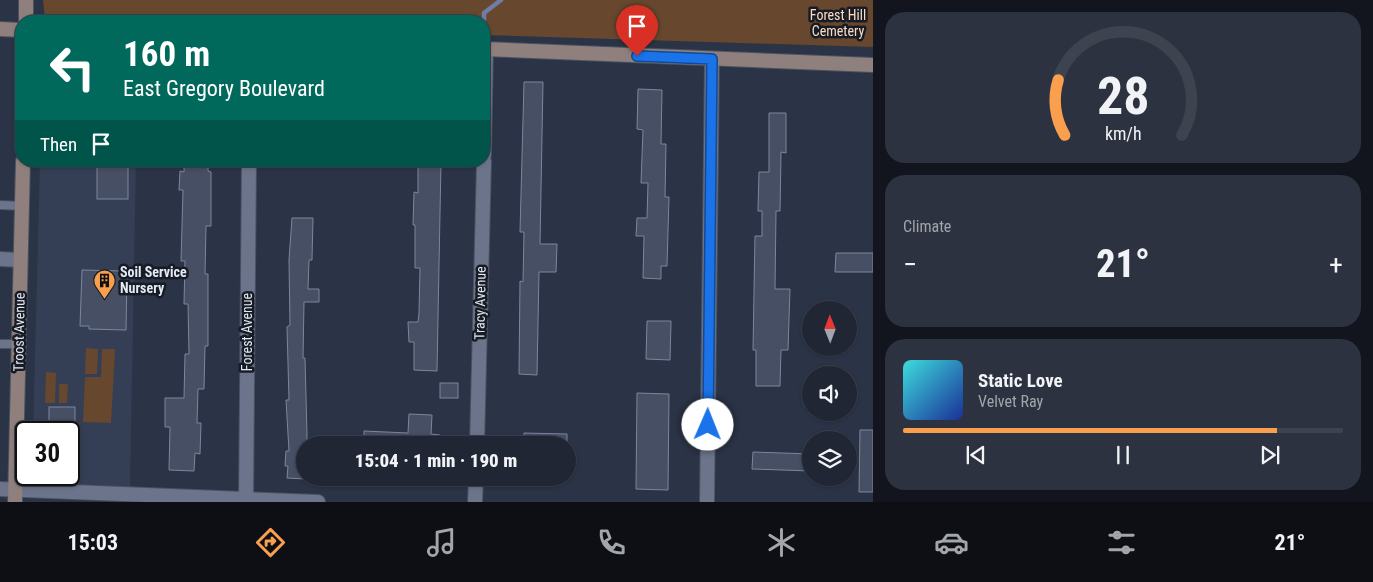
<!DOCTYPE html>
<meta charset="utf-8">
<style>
:root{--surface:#202634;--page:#2d3240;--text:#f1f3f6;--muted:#a2a5ac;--line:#3d434f;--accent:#f99f4d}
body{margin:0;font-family:"Roboto Condensed",sans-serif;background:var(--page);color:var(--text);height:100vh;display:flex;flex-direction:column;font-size:19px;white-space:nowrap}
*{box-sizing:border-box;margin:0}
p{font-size:16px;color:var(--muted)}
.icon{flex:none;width:28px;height:28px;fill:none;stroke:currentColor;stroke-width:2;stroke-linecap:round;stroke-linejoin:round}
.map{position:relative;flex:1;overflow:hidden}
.side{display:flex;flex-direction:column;gap:12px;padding:12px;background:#12151d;width:500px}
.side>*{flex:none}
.banner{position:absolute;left:15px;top:15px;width:475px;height:152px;border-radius:20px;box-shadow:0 1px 4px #0004,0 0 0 1px var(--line);background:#00695c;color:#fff;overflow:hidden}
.needle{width:32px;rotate:359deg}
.fabs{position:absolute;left:802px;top:301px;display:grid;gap:10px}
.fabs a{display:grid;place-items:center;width:55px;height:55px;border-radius:50%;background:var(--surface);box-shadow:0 1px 4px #0004,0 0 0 1px var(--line);font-size:25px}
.speed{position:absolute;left:15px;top:421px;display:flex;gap:10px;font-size:25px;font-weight:700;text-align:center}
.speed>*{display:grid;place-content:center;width:65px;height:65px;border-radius:50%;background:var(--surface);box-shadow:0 1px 4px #0004,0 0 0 1px var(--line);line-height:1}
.speed .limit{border:2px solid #111;border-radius:8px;background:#fff;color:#111}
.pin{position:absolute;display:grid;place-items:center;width:42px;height:42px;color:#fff;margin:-51px -21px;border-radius:50% 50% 50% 0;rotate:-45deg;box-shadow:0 0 5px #0007}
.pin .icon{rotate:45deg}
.me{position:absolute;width:55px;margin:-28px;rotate:1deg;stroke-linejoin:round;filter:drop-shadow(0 0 4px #0008)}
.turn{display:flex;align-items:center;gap:18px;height:105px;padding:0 25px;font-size:22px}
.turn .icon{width:65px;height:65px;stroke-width:2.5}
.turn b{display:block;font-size:35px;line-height:42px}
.then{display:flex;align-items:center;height:48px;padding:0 25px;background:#0003;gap:10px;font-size:19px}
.big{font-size:38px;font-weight:800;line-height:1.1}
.side .widget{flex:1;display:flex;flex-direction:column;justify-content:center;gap:8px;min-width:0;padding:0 18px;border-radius:20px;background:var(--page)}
.side .dial{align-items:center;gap:0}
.dial svg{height:130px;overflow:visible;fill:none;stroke:var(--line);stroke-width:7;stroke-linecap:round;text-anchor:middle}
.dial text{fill:var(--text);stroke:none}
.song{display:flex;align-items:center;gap:15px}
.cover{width:60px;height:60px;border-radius:8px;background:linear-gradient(135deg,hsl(180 70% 55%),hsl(230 70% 35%))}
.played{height:5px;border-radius:2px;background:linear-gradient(90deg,var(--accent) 85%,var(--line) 85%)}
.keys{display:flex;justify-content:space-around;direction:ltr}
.heat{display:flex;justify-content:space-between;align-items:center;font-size:28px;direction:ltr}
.trip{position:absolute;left:296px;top:436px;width:280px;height:50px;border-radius:25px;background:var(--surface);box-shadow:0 1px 4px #0004,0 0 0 1px var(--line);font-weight:800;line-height:50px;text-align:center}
.menu{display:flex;height:80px;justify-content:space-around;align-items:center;background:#0d0f15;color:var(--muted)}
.menu .icon{width:35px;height:35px}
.menu .active{color:var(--accent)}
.menu b{font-size:22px;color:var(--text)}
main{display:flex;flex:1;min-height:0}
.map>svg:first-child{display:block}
.built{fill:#343e55}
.green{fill:#67482e}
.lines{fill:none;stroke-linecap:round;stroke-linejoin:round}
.stream{stroke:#6d7da7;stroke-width:4.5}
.building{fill:#464f63;stroke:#7d869d}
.service-casing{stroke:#4a5160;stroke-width:10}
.minor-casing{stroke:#4a5160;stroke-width:16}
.secondary-casing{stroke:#4a5160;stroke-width:16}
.service{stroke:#6b748a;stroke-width:8}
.minor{stroke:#6b748a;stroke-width:14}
.secondary{stroke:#8f807d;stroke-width:14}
.route-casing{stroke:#114b97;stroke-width:12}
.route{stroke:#1a73e8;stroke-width:9}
.labels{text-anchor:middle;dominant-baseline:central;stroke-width:5;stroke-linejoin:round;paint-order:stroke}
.park-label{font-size:14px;fill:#fcdbc2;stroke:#171b24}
.poi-label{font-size:14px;font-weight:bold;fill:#e3e9f5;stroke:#171b24;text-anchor:start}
.street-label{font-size:14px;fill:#e3e9f5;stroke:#171b24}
</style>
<main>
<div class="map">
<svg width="873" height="502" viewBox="0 0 873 502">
<rect width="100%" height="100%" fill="#2b3346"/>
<!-- built -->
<polygon class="built" points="40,161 136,161 130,488 43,485 32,479 32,475 69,475 69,432 33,432"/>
<!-- green -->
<g class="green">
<polygon points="43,0 873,0 873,47 484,35 484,21 50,21 45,18"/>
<polygon points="86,348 98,349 97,374 85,374"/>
<polygon points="102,349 115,349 111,423 83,422 85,377 101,377"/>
<polygon points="46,372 56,373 55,403 45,403"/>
<polygon points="59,384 68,384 67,403 59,403"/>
</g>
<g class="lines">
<!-- stream -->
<polyline class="stream" points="484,20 484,13 501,0"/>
</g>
<!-- building -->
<g class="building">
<polygon points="524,82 543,82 540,244 557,244 556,272 539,272 537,375 519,374 520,281 523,282 524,232 520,232"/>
<polygon points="638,89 662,90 661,144 666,144 665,197 669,197 667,266 661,266 661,279 643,278 644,236 636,236 637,218 647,218 648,183 641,183 643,130 637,129"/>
<polygon points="769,113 786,113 786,153 781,152 780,211 776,211 775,289 790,289 788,350 781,350 780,386 756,386 756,350 753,350 755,236 762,236 762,211 758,211 759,172 769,172"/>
<rect x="97" y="161" width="31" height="38"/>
<polygon points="184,161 208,161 208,171 211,172 211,226 206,226 205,274 208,274 208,346 205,346 204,389 198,389 197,423 201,423 200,454 195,453 194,471 169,470 170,427 165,427 165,398 184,398 185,354 189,354 188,304 184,304 185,261 181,261 183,190 179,190 180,171 184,172"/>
<polygon points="418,161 441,161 437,371 414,370 414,342 409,342 408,322 418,322 419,313 420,268 415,268 415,225 413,225 414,192 418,193"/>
<polygon points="292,218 313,218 312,260 309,260 308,289 319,289 319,302 304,302 303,358 305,358 307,435 305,479 287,478 288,466 285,466 286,451 289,451 286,400 289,400 287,327 290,325 289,260"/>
<polygon points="836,253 873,253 873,272 835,272"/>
<polygon points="82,270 127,271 126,330 89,329 89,326 80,326"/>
<polygon points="647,321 671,321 670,360 646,359"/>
<rect x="440" y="383" width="18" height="15"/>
<polygon points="637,393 669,394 668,490 636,489"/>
<rect x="49" y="407" width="26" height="25"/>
<polygon points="409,414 432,415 431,434 440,435 440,445 364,445 364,431 408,433"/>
<polygon points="860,430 873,430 873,492 859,492"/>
<polygon points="524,433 567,434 567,445 524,445"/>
<polygon points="753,452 811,454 811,471 752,469"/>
</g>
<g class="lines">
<defs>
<g id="service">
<polyline points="0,205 22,206"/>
<polyline points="0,344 19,344"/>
</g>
<g id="minor">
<polyline points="484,155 486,49"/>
<polyline points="0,259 20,260"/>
<polyline points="477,445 484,161"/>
<polyline points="0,489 318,502"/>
<polyline points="246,502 249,161"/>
<polyline points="475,502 476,478"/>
<polyline points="707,502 712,59"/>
</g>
<g id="secondary">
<polyline points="26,21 26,0"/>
<polyline points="0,29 21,30"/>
<polyline points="484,49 873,65"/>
<polyline points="15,502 23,161"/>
</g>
</defs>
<!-- service casing -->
<use href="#service" class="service-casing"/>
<!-- minor casing -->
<use href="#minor" class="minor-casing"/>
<!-- secondary casing -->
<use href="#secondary" class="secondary-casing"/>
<!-- service -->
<use href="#service" class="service"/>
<!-- minor -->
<use href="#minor" class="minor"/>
<!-- secondary -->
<use href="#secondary" class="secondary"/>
</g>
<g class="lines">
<defs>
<polyline id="route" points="637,56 712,59 708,425"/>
</defs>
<!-- route casing -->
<use href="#route" class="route-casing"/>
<!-- route -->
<use href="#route" class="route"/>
</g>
<!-- icons -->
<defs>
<symbol id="building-pin" viewBox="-11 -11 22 30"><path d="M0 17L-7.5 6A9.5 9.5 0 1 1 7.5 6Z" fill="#f99f4d" stroke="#171b24"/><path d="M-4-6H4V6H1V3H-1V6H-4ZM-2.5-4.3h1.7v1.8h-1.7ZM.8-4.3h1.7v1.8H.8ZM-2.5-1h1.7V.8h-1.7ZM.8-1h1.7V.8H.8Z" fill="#111"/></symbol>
</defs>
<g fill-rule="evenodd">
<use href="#building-pin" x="92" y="268" width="25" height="34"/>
</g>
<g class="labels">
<!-- park labels -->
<g class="park-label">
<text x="838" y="15">Forest Hill<tspan x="838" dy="16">Cemetery</tspan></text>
</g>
<!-- poi labels -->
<g class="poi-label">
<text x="120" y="272">Soil Service<tspan x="120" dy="16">Nursery</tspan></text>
</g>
<!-- street labels -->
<g class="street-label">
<text transform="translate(480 303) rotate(-89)">Tracy Avenue</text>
<text transform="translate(19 332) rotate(-89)">Troost Avenue</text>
<text transform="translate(247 332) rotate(-90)">Forest Avenue</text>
</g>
</g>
</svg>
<div class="fabs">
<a><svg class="needle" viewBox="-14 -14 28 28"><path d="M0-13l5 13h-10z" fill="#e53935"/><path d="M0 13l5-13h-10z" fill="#a2a5ac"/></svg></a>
<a><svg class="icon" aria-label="sound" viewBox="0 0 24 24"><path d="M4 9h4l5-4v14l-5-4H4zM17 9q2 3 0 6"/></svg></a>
<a><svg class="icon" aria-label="layers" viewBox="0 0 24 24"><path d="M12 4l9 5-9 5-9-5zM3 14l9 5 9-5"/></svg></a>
</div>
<div class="speed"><div class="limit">30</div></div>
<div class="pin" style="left:637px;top:56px;background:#d93025"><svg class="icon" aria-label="arrive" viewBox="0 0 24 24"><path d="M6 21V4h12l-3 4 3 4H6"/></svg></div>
<svg class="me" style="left:708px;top:425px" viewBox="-20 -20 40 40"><circle r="19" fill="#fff"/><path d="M0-13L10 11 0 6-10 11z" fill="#1a73e8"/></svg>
<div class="trip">15:04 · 1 min · 190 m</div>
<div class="banner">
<div class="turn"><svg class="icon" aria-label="left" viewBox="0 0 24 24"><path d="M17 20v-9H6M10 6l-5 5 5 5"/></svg><div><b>160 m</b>East Gregory Boulevard</div></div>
<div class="then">Then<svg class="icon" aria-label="arrive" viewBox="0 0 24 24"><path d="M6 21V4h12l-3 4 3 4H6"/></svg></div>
</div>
</div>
<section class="side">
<div class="widget dial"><svg viewBox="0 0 100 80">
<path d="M14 69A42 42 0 1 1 86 69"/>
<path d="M14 69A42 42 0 0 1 10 35" stroke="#f99f4d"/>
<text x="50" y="56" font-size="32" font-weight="700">28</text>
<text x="50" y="72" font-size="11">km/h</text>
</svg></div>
<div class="widget"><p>Climate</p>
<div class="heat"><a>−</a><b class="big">21°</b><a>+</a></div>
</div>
<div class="widget">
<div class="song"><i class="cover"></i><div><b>Static Love</b><p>Velvet Ray</p></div></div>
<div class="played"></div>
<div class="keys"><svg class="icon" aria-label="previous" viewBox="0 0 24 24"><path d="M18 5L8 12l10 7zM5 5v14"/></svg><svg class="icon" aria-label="pause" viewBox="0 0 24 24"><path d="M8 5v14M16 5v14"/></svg><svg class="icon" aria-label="next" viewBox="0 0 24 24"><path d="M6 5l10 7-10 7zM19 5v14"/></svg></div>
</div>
</section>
</main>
<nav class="menu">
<b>15:03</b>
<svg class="icon active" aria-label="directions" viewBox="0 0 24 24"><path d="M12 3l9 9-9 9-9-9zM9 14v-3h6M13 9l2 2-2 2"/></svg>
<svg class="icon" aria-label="music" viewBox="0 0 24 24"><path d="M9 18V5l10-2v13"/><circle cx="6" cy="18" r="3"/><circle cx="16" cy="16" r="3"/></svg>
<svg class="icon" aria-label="phone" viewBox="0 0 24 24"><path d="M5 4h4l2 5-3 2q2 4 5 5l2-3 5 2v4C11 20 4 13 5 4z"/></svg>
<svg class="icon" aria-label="climate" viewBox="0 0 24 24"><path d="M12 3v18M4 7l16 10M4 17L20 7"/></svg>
<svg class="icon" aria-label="car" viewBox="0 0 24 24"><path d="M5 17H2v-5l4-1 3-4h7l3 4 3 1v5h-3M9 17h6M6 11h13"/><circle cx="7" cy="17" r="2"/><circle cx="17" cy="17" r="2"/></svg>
<svg class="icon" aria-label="filters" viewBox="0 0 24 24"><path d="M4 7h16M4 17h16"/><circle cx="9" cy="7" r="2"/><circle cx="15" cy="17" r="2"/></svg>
<b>21°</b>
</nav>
